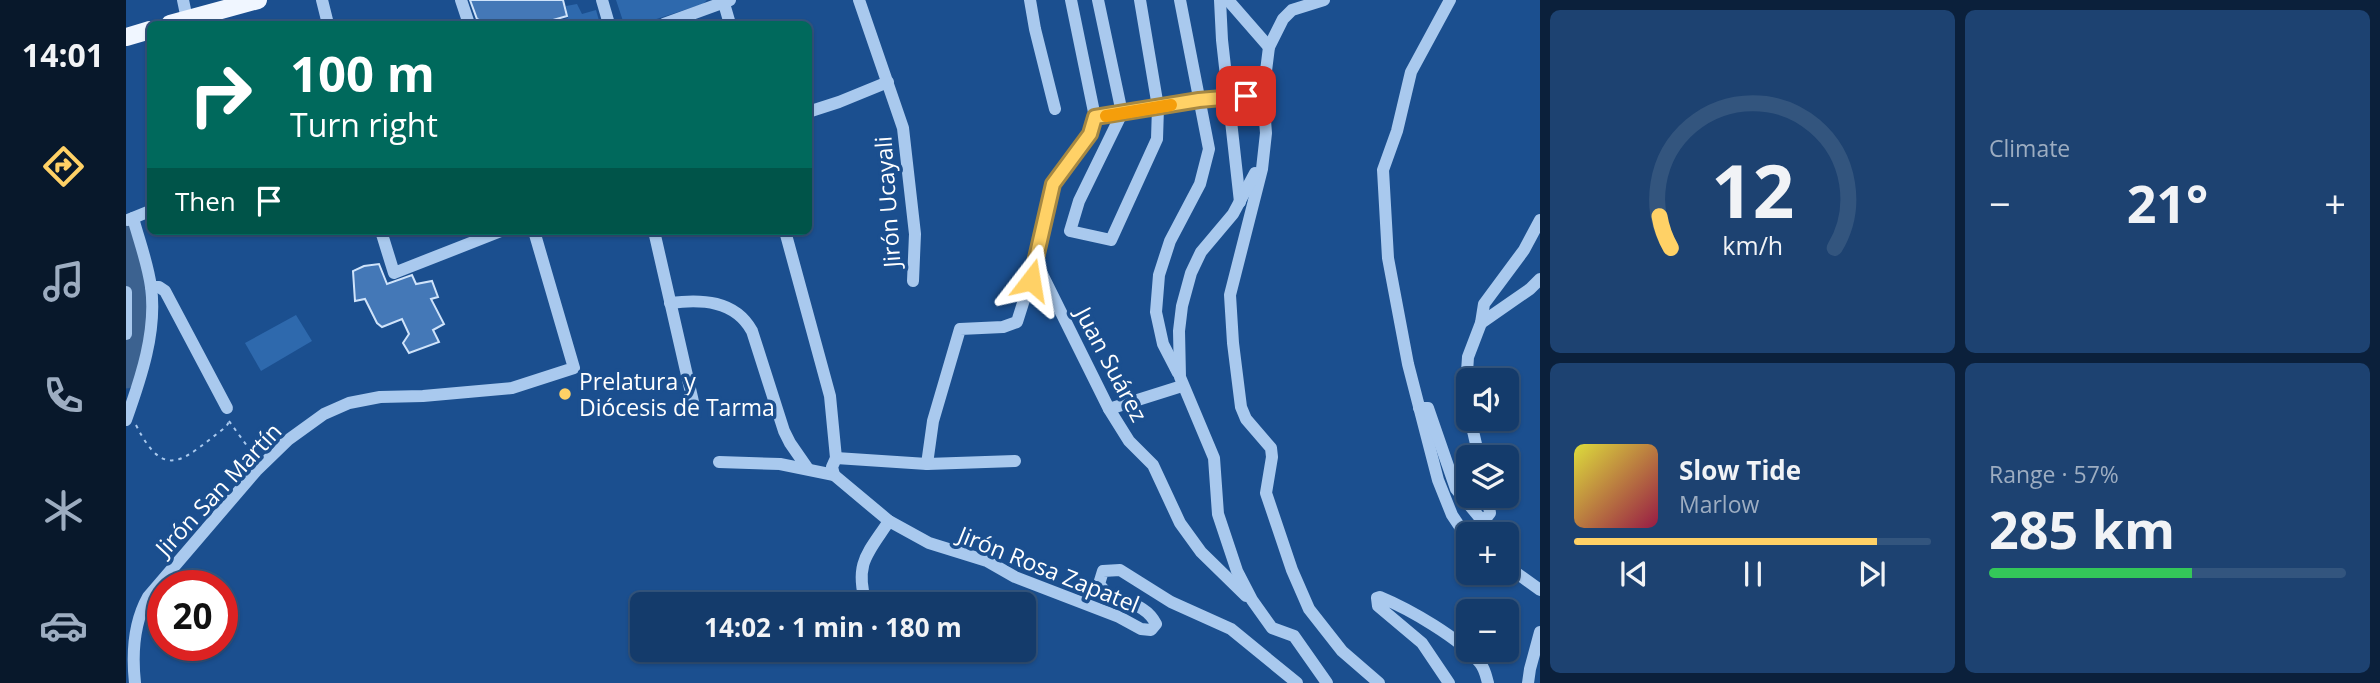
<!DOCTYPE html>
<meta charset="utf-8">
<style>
:root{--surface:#143b6b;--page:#1d4271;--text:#f1f3f6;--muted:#9dadc1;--line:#33557e;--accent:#ffd166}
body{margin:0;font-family:"Open Sans",sans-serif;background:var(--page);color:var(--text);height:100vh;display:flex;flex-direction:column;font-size:26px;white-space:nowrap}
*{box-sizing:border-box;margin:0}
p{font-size:23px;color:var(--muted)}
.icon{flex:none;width:38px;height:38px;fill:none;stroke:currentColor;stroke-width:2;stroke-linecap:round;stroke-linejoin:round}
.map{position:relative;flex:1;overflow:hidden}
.sheet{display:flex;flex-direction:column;gap:10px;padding:10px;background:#0b203b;width:840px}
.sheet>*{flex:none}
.top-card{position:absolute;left:21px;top:21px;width:665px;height:214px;border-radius:10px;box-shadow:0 2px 5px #0004,0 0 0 2px var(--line);background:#00695c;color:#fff;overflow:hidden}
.tools{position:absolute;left:1330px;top:368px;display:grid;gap:14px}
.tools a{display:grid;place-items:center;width:63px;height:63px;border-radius:10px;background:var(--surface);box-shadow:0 2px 5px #0004,0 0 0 2px var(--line);font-size:35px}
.speed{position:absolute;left:21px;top:570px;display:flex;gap:14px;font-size:35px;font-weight:700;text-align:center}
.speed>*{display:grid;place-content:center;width:91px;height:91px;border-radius:50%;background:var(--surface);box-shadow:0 2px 5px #0004,0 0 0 2px var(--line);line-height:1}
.speed .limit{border:10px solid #d22;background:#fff;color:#111}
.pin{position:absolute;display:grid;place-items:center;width:60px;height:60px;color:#fff;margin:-30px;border-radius:14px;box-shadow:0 4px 10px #0006}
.me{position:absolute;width:77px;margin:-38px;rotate:14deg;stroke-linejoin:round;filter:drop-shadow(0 0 5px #0008)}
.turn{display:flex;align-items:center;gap:24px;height:147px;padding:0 28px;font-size:32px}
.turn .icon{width:91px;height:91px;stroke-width:2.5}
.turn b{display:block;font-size:49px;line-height:60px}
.then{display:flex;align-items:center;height:66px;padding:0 28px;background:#0003;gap:14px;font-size:26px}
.big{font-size:52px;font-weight:700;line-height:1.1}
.sheet .widget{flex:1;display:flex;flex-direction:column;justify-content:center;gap:10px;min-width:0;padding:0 24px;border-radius:10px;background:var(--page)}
.sheet .dial{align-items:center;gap:0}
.dial svg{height:182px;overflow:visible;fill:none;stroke:var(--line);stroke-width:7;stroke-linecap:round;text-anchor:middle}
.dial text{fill:var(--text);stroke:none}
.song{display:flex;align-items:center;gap:21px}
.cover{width:84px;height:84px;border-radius:10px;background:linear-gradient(135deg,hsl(60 70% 55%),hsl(340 70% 35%))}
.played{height:7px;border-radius:4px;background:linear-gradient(90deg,var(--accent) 85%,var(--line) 85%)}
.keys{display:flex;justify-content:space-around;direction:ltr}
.heat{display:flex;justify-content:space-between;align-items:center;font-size:38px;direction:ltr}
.charge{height:10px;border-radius:5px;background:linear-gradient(90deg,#34c759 57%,var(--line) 0)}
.sheet .tiles{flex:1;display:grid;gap:10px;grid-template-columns:repeat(2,1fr)}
.trip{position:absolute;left:504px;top:592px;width:406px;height:70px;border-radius:10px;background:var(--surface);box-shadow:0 2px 5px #0004,0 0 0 2px var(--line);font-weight:700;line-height:70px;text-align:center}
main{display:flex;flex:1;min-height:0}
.menu{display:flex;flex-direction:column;width:126px;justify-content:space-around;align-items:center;background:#08182b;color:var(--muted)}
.menu .icon{width:49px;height:49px}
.menu .on{color:var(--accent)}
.menu b{font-size:32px;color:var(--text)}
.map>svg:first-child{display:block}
.green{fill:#2e69ad}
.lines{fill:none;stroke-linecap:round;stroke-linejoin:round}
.river{stroke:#3c6290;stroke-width:21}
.building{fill:#4478b7;stroke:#cfe3fa;stroke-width:2}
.path{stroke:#a9c9ee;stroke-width:2;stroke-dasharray:3.5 5;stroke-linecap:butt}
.minor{stroke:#a9c9ee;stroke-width:12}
.major{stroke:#f0f6ff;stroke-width:18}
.route-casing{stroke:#a68842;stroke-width:18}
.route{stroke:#ffd166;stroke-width:12}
.slow{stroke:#f59e0b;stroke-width:12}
.poi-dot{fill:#ffd166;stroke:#1b4f8f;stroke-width:2.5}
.labels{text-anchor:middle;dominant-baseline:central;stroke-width:7;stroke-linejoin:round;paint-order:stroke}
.street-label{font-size:23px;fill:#fff;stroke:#1b4f8f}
.poi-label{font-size:23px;fill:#fff;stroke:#1b4f8f;text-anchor:start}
</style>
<main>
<nav class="menu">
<b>14:01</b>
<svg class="icon on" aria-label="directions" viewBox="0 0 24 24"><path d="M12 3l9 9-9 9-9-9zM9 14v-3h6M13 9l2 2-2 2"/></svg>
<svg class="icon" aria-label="music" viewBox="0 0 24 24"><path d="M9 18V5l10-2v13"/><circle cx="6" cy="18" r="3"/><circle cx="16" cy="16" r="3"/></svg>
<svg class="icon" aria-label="phone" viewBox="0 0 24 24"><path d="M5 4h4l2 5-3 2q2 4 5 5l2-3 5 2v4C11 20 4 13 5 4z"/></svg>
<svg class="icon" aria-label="climate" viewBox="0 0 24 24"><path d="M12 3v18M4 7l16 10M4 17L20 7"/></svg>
<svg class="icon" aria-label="car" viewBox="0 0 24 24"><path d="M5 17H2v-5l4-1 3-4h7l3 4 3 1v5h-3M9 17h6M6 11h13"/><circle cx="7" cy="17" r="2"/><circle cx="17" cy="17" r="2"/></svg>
</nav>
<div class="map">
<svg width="1414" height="683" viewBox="0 0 1414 683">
<rect width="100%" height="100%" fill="#1b4f8f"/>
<!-- green -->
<g class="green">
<polygon points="490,0 581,0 577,4 515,24 498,24"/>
<polygon points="451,4 456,14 470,10 474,24 432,24 435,20 442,18 440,6"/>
<polygon points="170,315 186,341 135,371 119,343"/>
</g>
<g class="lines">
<!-- river -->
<path class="river" d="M0 378C17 322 10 292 1 236"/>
</g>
<!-- building -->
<g class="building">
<polygon points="344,0 437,0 441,16 420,22 420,24 361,24 351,19"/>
<polygon points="253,264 261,284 286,275 290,284 306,281 312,297 305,299 318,324 307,330 313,342 283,353 277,343 283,334 276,319 256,327 251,323 239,299 229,301 227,271 238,266"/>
</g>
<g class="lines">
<!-- path -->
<g class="path">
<polyline points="103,421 124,450 131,443 136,449"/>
<path d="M10 425C40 485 59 457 100 427L103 422"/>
</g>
<!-- minor -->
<g class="minor">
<polyline points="57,0 62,24"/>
<polyline points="196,0 202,24"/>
<polyline points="335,0 343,24"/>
<polyline points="476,0 483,24"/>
<polyline points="597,0 604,24"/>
<polyline points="733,0 777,128 789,234 787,281"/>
<polyline points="904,0 909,29 929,109"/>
<polyline points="972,0 996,113 953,201 944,231 985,240 1031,139 1032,107 1014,0"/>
<polyline points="1094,0 1096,40 1114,202"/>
<polyline points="1102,0 1143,47"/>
<polyline points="1198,0 1166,10 1157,19 1143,47 1137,95 1140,133 1136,169 1104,295 1107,343 1115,407 1120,419 1145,448 1146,457 1140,493 1166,570 1183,609 1216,651 1253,683"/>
<polyline points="1324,0 1285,72 1271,131 1257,170 1262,258 1282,364 1312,480 1326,515 1342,539"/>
<polyline points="538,24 604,0"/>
<polyline points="682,112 713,102 762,82"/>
<polyline points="969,117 1073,100 1137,95"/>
<polyline points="1129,173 1107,214 1075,252 1065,273 1056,306 1053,331 1054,377 1088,458 1092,514 1111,571 1126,600 1146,628 1168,636 1201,683"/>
<polyline points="2,220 24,211"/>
<polyline points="255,231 268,273 375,231"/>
<polyline points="528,231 568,406"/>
<polyline points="659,231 704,396 710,458 706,467 708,475"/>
<polyline points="910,262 983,409 1003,441 1027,465 1054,523 1075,552 1120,596"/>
<polyline points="25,287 33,287 39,291 101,408"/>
<polyline points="0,292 0,334"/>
<path d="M544 303C575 299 609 300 626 331L658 431 664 443 682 469"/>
<polyline points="1355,323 1404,289 1414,279"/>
<polyline points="1052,373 1037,344 1030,312 1033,275 1044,241 1074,184 1083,149 1054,0"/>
<polyline points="1293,408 1302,408 1330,489 1354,518 1360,518 1364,513 1361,495"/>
<polyline points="983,409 1056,386"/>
<polyline points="1342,411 1340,387 1342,357 1355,323 1358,304 1398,250 1414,220"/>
<polyline points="1344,418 1353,457"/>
<path d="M0 420C15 378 31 331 25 287 22 264 13 240 7 218"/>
<polyline points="710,458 801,464 889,461"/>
<path d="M593 462 654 464 708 475 763 521 803 543 861 561 889 577 993 617 1015 629 1025 630 1030 624C1017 598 987 605 973 584L977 571 994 570 1045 602 1105 629 1171 683"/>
<polyline points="801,464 807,421 834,329 877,327 891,322 910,262 927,184 964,134 969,117 945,0"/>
<polyline points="1381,566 1414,590"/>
<path d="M740 604C728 563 742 553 763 521"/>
<path d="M9 683C6 655 8 622 22 597L130 471 162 440 198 414 223 403 254 397 297 396 386 388 448 368 408 231"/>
<path d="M1323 683 1296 643 1252 606 1251 598 1254 597C1283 609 1334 638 1354 663 1359 669 1360 676 1362 683"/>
<polyline points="1402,683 1404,669 1414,632"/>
</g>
<!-- major -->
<g class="major">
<polyline points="44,24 132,0"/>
<polyline points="0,37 24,30"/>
</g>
</g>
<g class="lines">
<defs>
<polyline id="route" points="905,280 927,184 964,134 969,117 1073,100 1120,96"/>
</defs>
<!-- route casing -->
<use href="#route" class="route-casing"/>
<!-- route -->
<use href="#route" class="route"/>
<!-- slow -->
<polyline class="slow" points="980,116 1045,105"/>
</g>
<!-- markers -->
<circle class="poi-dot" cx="439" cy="394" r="7"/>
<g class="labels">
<!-- street labels -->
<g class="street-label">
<text transform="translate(761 202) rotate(-94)">Jirón Ucayali</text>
<text transform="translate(986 364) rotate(62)">Juan Suárez</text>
<text transform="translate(92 489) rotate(-47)">Jirón San Martín</text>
<text transform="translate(923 569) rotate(22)">Jirón Rosa Zapatel</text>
</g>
<!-- poi labels -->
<g class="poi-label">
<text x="453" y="381">Prelatura y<tspan x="453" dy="26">Diócesis de Tarma</tspan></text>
</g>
</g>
</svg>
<div class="tools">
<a><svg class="icon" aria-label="sound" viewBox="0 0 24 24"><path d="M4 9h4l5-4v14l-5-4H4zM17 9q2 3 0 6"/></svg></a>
<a><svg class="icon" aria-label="layers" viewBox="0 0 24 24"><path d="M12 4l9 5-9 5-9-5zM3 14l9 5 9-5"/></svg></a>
<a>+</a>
<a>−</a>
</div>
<div class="speed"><div class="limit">20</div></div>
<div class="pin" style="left:1120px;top:96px;background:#d93025"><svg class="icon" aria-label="arrive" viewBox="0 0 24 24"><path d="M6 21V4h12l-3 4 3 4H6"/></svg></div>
<svg class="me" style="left:905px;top:280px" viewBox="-20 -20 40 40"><path d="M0-17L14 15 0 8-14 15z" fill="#ffd166" stroke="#fff" stroke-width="4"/></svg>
<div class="trip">14:02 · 1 min · 180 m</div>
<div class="top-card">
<div class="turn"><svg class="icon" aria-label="right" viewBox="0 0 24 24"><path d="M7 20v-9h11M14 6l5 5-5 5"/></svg><div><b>100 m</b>Turn right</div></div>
<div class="then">Then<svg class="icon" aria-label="arrive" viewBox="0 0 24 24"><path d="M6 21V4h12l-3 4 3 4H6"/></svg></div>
</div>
</div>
<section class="sheet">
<div class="tiles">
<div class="widget dial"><svg viewBox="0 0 100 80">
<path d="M14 69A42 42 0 1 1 86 69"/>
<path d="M14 69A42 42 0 0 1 9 55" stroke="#ffd166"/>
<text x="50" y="56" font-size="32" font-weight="700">12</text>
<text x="50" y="72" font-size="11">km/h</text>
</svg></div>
<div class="widget"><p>Climate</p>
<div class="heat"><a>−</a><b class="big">21°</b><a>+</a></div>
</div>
<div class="widget">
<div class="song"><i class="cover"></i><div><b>Slow Tide</b><p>Marlow</p></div></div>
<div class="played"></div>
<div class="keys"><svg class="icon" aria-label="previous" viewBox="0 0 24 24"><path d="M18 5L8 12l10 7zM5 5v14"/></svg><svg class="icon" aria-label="pause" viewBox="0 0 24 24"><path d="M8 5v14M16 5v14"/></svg><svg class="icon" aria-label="next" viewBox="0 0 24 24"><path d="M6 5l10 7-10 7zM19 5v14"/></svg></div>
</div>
<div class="widget"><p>Range · 57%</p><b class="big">285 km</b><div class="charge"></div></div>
</div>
</section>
</main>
